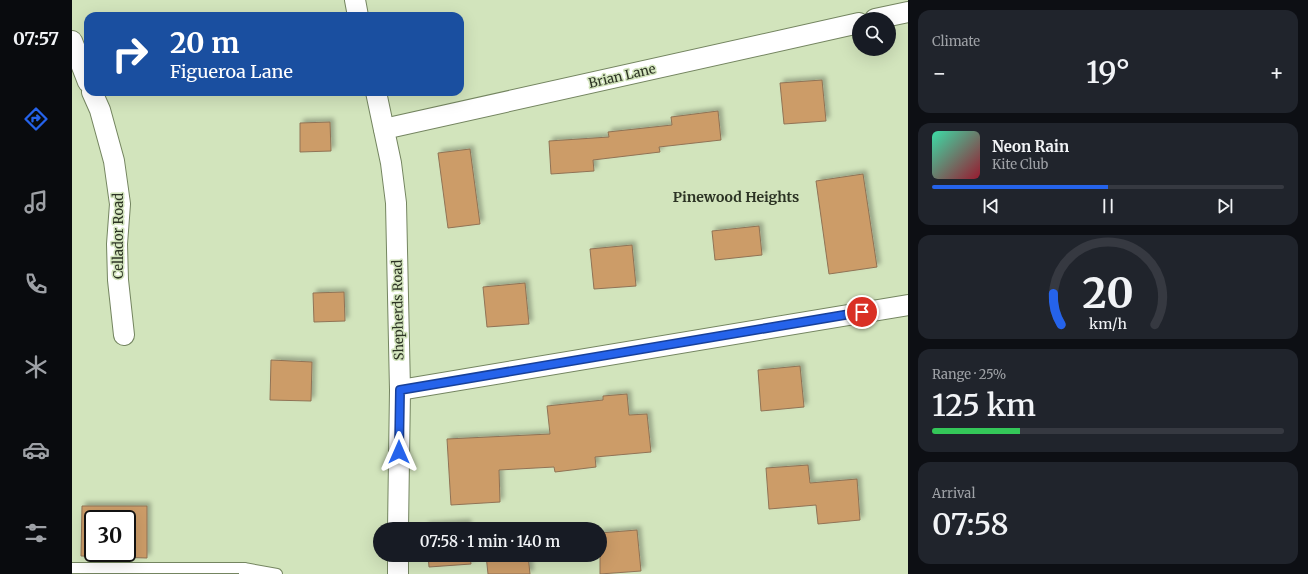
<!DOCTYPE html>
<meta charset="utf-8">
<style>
:root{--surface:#171b24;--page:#20242c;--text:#f1f3f6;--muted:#9ea1a6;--line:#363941;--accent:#2563eb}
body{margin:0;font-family:Merriweather,serif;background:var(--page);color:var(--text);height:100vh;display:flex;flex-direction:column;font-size:15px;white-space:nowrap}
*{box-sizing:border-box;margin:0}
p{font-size:13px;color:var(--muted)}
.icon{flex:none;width:22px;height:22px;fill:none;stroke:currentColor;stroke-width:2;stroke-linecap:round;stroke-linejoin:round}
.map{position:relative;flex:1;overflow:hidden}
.drawer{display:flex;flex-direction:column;gap:10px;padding:10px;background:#0d0f14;width:400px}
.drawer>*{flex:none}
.guide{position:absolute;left:12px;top:12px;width:380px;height:84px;border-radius:12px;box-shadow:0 4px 16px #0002;background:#1a4fa0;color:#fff;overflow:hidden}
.controls{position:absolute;left:780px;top:12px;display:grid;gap:8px}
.controls a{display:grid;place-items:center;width:44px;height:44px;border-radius:50%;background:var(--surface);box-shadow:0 4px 16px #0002;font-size:20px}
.speed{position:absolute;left:12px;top:510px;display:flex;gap:8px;font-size:20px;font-weight:700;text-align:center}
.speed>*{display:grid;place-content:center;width:52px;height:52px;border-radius:50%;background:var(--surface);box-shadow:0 4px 16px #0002;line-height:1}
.speed .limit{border:2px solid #111;border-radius:6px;background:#fff;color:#111}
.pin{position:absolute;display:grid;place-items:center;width:34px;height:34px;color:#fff;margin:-17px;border:2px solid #fff;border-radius:50%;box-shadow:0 1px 4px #0007}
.me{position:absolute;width:44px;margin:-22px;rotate:0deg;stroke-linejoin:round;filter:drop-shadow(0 0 3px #0008)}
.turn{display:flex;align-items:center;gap:14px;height:84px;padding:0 20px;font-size:18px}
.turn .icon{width:52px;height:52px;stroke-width:2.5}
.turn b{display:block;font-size:28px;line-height:34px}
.big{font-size:30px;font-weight:600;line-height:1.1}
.drawer .widget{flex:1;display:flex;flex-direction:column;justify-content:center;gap:6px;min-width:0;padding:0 14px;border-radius:12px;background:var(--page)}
.drawer .dial{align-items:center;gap:0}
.dial svg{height:104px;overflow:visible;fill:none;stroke:var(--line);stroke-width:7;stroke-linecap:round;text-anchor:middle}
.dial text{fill:var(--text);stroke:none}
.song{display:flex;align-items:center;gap:12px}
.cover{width:48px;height:48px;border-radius:6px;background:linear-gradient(135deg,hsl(160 70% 55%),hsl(350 70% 35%))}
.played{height:4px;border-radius:2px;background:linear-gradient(90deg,var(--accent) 50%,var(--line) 50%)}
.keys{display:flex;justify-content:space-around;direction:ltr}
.heat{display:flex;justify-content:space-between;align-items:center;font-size:22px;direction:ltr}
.charge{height:6px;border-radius:3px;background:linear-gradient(90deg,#34c759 25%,var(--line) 0)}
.trip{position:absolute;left:301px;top:522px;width:234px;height:40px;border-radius:20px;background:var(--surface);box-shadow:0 4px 16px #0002;font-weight:600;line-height:40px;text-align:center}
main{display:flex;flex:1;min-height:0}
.tab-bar{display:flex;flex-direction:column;width:72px;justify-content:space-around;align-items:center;background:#090b0e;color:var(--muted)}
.tab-bar .icon{width:28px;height:28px}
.tab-bar .current{color:var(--accent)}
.tab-bar b{font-size:18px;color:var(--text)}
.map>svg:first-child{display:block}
.building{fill:#cc9c68;stroke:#907355;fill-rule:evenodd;filter:url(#shadow)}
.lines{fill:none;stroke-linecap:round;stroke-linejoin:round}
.service-casing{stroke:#748560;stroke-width:12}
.minor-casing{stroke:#748560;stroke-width:22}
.service{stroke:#fff;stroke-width:10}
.minor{stroke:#fff;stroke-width:20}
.route-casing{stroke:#184099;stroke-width:10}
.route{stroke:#2563eb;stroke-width:7}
.labels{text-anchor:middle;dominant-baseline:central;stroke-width:3;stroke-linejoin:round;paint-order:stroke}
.street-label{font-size:13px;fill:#2c3324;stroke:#d2e4bc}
.neighbourhood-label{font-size:14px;font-weight:bold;fill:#2c3324;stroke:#d2e4bc}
</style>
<main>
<nav class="tab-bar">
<b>07:57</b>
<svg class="icon current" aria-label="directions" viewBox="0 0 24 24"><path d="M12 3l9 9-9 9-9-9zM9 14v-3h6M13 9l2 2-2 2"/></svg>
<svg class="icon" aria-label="music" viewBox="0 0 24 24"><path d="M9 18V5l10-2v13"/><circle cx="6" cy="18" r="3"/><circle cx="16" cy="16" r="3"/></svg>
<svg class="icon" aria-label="phone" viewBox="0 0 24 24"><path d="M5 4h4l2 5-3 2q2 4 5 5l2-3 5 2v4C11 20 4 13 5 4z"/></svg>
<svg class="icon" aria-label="climate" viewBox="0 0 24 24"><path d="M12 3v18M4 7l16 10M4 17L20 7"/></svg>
<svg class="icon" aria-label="car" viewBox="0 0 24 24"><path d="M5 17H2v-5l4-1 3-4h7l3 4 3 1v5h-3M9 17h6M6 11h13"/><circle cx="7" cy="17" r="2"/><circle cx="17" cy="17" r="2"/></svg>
<svg class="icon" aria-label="filters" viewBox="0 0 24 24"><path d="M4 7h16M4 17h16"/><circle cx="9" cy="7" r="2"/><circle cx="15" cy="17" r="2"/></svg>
</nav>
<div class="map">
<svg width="836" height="574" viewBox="0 0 836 574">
<defs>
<filter id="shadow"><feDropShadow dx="3.5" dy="-3.5" stdDeviation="2" flood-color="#0004"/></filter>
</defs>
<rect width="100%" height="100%" fill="#d2e4bc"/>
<!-- building -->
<g class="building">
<polygon points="750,80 754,121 712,124 708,83"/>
<polygon points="646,111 649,140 587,147 588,152 521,160 522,171 479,174 477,141 537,137 536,132 600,125 599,117"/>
<polygon points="258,122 259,151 228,152 228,123"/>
<polygon points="398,149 408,224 376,228 366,153"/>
<polygon points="791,174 805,267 757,274 744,181"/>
<polygon points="687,226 690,255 643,260 640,231"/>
<polygon points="560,245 564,286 522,289 518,249"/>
<polygon points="453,283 457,324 415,327 411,287"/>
<polygon points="272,292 273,321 242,322 241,293"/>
<polygon points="199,360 240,362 239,401 198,400"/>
<polygon points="728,366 732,407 689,411 686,370"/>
<polygon points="555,394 557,415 575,414 579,452 523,457 524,467 483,472 482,467 427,470 428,502 379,505 375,439 478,434 475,406 531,400 531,396"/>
<polygon points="736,465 738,483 785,479 788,520 746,524 744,505 697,509 694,468"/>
<path d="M10 506H75V558L9 556ZM21 519H55V553H21Z"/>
<polygon points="395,523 396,529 354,529 353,526"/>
<polygon points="565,530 569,571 528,574 528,533"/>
<polygon points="356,555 398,555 399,564 357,567"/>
<polygon points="414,555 456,555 458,574 416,574"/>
</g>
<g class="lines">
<defs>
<g id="service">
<polyline points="0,568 172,568 172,574"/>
<polyline points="172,568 205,574"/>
</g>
<g id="minor">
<polyline points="283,0 286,16"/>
<polyline points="803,19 836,12"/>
<polyline points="0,41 16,82"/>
<polyline points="20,92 28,110 42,161 48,204 45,244 46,280 52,335"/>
<polyline points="304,92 319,163 324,203 328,390 326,529"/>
<polyline points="312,129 787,23"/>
<polyline points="328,390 836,305"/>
<polyline points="326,574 326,555"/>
</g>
</defs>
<!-- service casing -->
<use href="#service" class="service-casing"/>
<!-- minor casing -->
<use href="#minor" class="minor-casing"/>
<!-- service -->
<use href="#service" class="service"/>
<!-- minor -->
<use href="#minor" class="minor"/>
</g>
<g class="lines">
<defs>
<polyline id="route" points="327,452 328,390 790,312"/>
</defs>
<!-- route casing -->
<use href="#route" class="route-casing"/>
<!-- route -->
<use href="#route" class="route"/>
</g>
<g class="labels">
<!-- street labels -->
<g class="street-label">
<text transform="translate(550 76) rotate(-13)">Brian Lane</text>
<text transform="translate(46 236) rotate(-90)">Cellador Road</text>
<text transform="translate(326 310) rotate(-91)">Shepherds Road</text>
</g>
<!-- neighbourhood labels -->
<g class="neighbourhood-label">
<text x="664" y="197">Pinewood Heights</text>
</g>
</g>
</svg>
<div class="controls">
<a><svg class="icon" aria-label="search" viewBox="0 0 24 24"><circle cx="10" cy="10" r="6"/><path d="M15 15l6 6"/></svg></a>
</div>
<div class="speed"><div class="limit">30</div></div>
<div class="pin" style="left:790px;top:312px;background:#d93025"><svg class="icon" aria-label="arrive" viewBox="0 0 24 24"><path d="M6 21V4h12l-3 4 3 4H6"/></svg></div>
<svg class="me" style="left:327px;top:452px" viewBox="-20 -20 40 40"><path d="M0-17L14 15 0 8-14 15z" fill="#2563eb" stroke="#fff" stroke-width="4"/></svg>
<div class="trip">07:58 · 1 min · 140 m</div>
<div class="guide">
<div class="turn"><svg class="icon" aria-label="right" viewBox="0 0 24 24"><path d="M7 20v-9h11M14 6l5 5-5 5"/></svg><div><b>20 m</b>Figueroa Lane</div></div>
</div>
</div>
<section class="drawer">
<div class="widget"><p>Climate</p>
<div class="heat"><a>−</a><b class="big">19°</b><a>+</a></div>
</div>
<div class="widget">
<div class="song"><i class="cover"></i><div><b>Neon Rain</b><p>Kite Club</p></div></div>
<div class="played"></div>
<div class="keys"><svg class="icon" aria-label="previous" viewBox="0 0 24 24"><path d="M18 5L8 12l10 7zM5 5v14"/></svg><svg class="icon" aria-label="pause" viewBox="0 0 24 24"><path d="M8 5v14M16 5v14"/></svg><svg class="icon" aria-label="next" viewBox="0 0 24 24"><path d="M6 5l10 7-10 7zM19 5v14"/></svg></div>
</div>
<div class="widget dial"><svg viewBox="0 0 100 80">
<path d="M14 69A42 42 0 1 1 86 69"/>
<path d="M14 69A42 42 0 0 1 8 45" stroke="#2563eb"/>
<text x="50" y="56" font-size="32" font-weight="700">20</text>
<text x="50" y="72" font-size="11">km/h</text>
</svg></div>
<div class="widget"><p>Range · 25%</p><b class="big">125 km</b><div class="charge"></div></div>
<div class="widget"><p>Arrival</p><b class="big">07:58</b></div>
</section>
</main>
